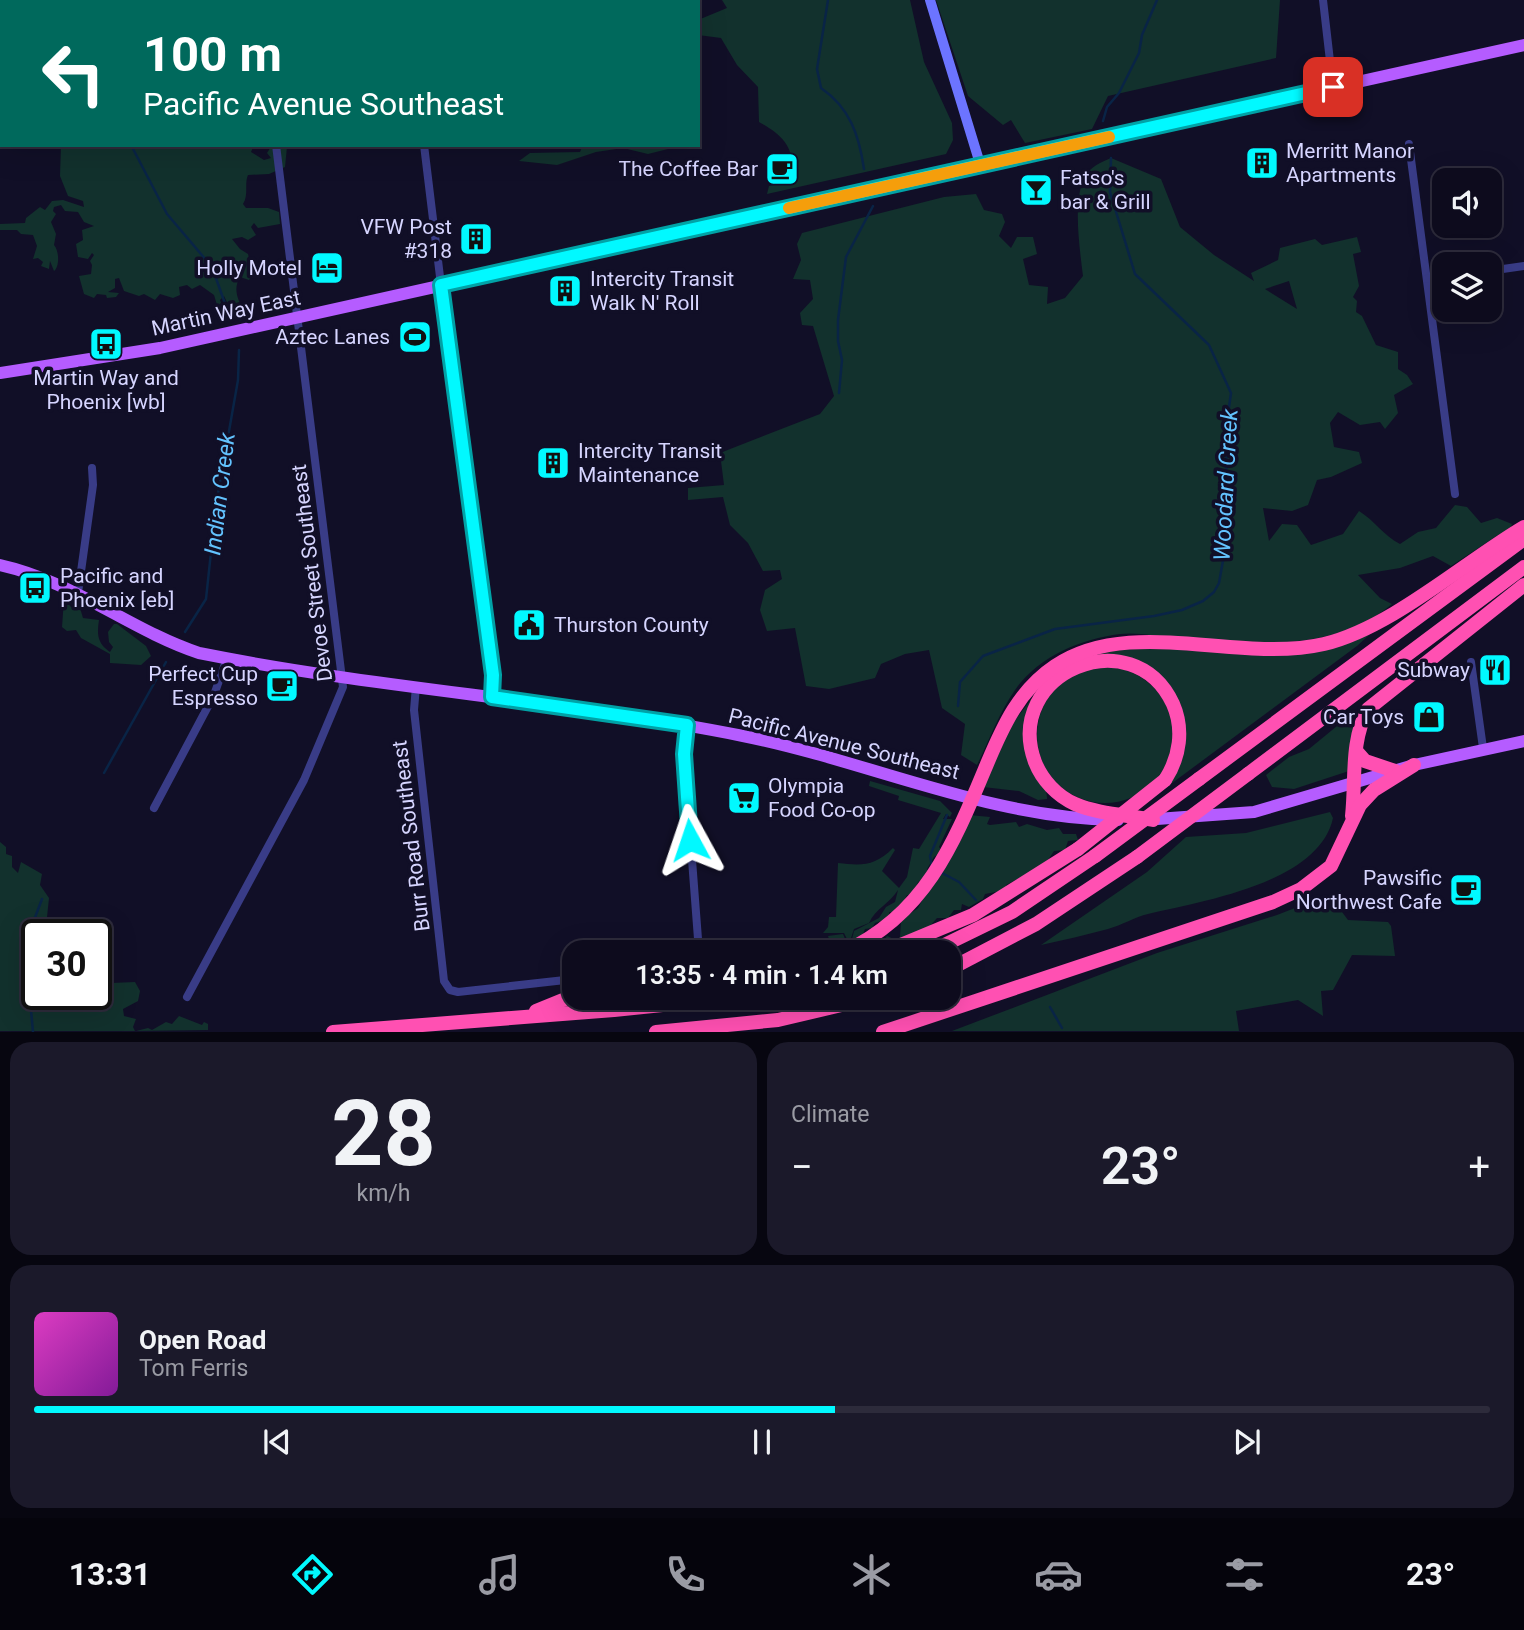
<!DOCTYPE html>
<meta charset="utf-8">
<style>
:root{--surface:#0d0b1d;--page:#1b192a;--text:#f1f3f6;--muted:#9a9ba4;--line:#2d2b3b;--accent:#01f9ff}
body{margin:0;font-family:Roboto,sans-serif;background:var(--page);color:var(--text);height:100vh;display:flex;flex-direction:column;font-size:26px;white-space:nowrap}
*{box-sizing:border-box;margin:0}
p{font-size:23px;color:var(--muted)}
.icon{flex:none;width:38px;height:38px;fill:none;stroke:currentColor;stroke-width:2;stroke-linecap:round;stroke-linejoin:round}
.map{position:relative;height:1032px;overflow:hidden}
.sheet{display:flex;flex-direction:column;gap:10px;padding:10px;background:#070610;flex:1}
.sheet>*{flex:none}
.guide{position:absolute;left:0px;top:0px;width:700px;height:147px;box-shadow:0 7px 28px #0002,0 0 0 2px var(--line);background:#00695c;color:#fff;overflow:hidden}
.controls{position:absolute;left:1432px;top:168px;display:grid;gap:14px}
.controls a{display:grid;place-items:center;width:70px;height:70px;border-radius:14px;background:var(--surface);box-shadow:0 7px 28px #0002,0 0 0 2px var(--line);font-size:35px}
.speed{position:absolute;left:21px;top:919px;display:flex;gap:14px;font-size:35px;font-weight:700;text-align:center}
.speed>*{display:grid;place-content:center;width:91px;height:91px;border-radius:50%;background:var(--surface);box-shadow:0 7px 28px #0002,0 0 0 2px var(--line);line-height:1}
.speed .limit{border:4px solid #111;border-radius:10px;background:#fff;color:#111}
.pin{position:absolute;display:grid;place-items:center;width:60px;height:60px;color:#fff;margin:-30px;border-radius:14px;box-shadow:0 4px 10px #0006}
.me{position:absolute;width:77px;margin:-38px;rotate:355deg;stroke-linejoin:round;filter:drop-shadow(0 0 5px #0008)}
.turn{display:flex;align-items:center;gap:24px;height:147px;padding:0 28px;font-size:32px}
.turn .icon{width:91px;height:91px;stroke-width:2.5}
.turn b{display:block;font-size:49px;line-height:60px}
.big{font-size:52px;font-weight:600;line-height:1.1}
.sheet .widget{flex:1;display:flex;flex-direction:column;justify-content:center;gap:10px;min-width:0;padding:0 24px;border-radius:21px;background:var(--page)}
.sheet .dial{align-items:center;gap:0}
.dial b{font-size:91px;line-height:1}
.song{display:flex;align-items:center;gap:21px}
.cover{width:84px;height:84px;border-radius:10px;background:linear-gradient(135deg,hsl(310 70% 55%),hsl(290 70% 35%))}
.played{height:7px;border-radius:4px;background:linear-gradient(90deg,var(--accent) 55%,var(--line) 55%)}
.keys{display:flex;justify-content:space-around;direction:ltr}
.heat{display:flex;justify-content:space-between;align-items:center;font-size:38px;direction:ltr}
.sheet .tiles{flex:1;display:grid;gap:10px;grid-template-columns:1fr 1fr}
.widget:last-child{grid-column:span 2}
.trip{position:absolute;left:562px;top:940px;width:399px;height:70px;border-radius:21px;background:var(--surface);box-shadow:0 7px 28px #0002,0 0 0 2px var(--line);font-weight:600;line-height:70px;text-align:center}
.tab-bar{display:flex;height:112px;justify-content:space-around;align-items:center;background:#05040c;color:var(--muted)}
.tab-bar .icon{width:49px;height:49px}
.tab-bar .active{color:var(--accent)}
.tab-bar b{font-size:32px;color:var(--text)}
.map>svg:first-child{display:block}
.green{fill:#12312d;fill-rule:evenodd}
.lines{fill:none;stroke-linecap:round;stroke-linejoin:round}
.stream{stroke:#092446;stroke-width:2.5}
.street{stroke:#393c87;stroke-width:8}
.secondary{stroke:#6c74ff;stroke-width:10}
.primary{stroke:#b55cff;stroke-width:12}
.highway{stroke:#ff50b2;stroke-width:14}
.highway-bridge{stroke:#ff50b2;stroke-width:14}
.route-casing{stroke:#01a2a6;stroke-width:18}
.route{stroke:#01f9ff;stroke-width:12}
.slow{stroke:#f59e0b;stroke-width:12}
.labels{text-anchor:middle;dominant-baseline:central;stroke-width:7;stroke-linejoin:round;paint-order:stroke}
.poi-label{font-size:21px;fill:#d6d5ff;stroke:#110f27;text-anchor:end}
.street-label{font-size:21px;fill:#d6d5ff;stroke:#110f27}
.water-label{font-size:23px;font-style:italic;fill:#63c3ff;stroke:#110f27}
</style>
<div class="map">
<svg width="1524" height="1032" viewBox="0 0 1524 1032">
<rect width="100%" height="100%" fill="#110f27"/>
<!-- green -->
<g class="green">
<polygon points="0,0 205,0 2,2 0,41"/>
<polygon points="449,0 658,0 658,1 450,2"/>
<path d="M722 0H910L924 62 952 123 953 140 946 154 767 194 769 186 791 182C797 150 785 136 759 122L758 87 737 65 721 38 698 35V20L727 8Z"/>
<polygon points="936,0 1280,0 1276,58 1108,96 1092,129 1025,143 1011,120 1003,125 968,96"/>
<path d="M61 145H254L251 152 264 160 271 158 267 153 272 145 287 147 285 167 269 174 248 175C244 184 249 194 243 204L246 208H268L279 212 280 224 258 228 254 223 251 227 256 235 248 240 242 237 232 239 240 249 248 254 251 267 260 265 263 271 254 273 249 280 240 277C232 290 239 302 245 313L241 321 235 319 224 296 220 300 227 319 221 318 214 295 200 285 192 289 187 285 179 287 180 295 173 298 160 294 155 300 144 294 139 296 124 291 119 278 115 279V288L108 292 119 293 116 297 107 298 106 295 97 294 94 298 84 294 79 276 91 274 92 265 90 261 94 255 92 253 88 259 78 257 76 244 83 240 82 230 94 226 84 222 78 212 65 211 61 205 54 207 53 211 56 214 51 222 56 234 54 245C60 252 59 268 54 271L50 261 49 269 41 266 43 262 38 258 33 259 37 246 33 235 21 234 17 230H0V224L25 223 26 218 40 207 45 210 52 201 63 200 84 207 83 201 68 196 60 176Z"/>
<polygon points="583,145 672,145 672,148 648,154 623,148 596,152 557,165 519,161 530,153 580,152"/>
<path d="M1111 158 1161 179 1180 227 1214 255 1254 281 1251 273 1278 260 1280 248 1315 239 1322 245 1357 237 1361 252 1353 254 1359 286 1353 297 1357 301 1356 312 1362 316 1376 345 1398 352V369L1407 375 1413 384 1394 395 1398 413 1385 429 1380 422 1360 425 1338 412 1330 423 1334 447 1359 452 1362 463 1331 477 1317 480 1308 505 1292 511 1263 508 1269 541 1282 524 1297 525 1311 545 1343 534 1359 511C1375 521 1383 535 1400 544L1418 532 1436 528 1455 505 1467 507 1481 523 1497 518 1512 524 1509 532 1498 535 1451 566 1433 556 1400 568 1358 575 1380 598 1392 604C1332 655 1246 643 1173 638 1156 636 1137 632 1120 634 1081 639 1039 656 1015 690 999 713 989 741 977 765L961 755 965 724 942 708 929 650 905 654 881 664 875 678 829 689 806 686 795 628 767 631 760 610 765 590 782 579 780 570 763 571 748 543 730 525 723 497 688 500V488L724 485 720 453 820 414 834 396 813 326 802 325 800 313 813 299 810 280 793 279 801 260 797 244 802 233 944 197 976 194 984 210 1002 214 1005 222 999 236 1011 248 1017 237H1033L1037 254 1023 259 1029 285 1048 287 1047 304 1065 298 1083 276C1080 251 1072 199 1085 177 1091 166 1100 163 1111 158ZM1289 281 1297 309 1265 289Z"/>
<path d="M64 599 71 607 80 608 83 618 99 620C97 634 97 643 110 652L113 647 109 642 108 632 114 624H117L146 646 151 656 141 665 110 663V654L81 638 76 630 67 631 62 627Z"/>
<polygon points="1369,635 1357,646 1152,798 1178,765 1172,693 1100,656 1100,652 1131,646 1256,654"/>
<circle cx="1105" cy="735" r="68"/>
<path d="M1042 685C1040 703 1023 724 1025 743 1027 765 1048 783 1047 799L1038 800 1019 791 983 787 1013 723Z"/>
<polygon points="1348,717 1354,721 1349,771 1294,789 1272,787 1266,775 1289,757 1309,749"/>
<path d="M870 781 940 801 952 813 950 817 946 814 943 819H952L939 847 942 851 934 857 927 869 930 875 918 882 915 895H907L898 913 889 912 890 918 875 923 872 928 865 929C855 960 795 952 768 952L783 947 798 950 812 942 820 945 829 939 828 936 843 934 846 941 852 939 854 931 879 918 886 907 895 902 898 890C890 903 875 909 869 923L854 929 851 938 847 939 844 933H823L828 927 829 917H836L838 863C862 866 875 866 893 848L895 850 882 871 899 888 907 877 913 848 919 849 941 813 898 800 899 796 869 786Z"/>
<path d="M1330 812 1333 818C1319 883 1203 901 1148 914 1135 917 1122 925 1108 929 1086 935 1063 940 1041 945L1147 872 1186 837 1246 833Z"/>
<polygon points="969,815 990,817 987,824 990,825 1016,822 1019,827 1027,824 1047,830 1059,828 1063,834 1076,834 1078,840 1068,841 1065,850 1054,851 1048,860 1049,863 1006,885 1007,890 985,894 983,899 969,907 962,904 961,910 954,910 948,918 937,918 930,926 886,945 884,940 887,936 896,940 900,937 901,920 918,908"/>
<polygon points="0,842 6,847 6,854 12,856 12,867 18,873 21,862 42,874 40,885 49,898 46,927 34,934 37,942 37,994 96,994 96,979 111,983 135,982 140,991 138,1001 123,1009 124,1016 136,1019 133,1027 135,1031 0,1031"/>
<polygon points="1341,890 1342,912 1348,920 1388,922 1391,926 1395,956 1352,955 1333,990 1321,991 1323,1016 1298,1000 1236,1011 1239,1031 952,1031 1157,953 1277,915"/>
<polygon points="179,1016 202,1025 204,1022 208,1024 208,1030 136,1031 148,1028 152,1030 166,1022 172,1024"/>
</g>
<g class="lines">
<!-- stream -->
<g class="stream">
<polyline points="55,0 56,2"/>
<path d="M828 0 817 69 821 88C850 108 859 135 864 169"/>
<polyline points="1103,121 1107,107 1119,93 1139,53 1142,35 1157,0"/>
<polyline points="131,145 167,214 212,267 228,312"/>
<polyline points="839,393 842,360 838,341 838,320 846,257 873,206"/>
<polyline points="185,632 206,599 216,505 238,380 239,350"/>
<polyline points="958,706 960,682 983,656 1055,629 1154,616 1182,610 1203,601 1214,592 1219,583 1227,538 1226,428 1231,393 1209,345 1135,274 1110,192 1111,158"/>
<polyline points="104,773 166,662"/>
<polyline points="932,866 930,856 947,815"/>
<polyline points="942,873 959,882 976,900"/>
<polyline points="1050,1007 1062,1028"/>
<polyline points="33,1032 25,944 42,899"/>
</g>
<!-- street -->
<g class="street">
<polyline points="259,0 259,2"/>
<polyline points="406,0 406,2"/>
<polyline points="1323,0 1333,87"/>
<polyline points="1409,144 1455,494"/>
<polyline points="424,145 441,285"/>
<polyline points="1489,271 1524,266"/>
<polyline points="1427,279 1444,277"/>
<polyline points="78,593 93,485 92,468"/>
<polyline points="1471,662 1483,748"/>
<polyline points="416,686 414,710 444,981 450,990 458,992 574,979"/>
<polyline points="687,725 684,754 699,952"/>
<polyline points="154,808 214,695 227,658"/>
<polyline points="187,997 304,780 343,687 276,145"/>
</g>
<!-- secondary -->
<g class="secondary">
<polyline points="930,0 981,167"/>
<polyline points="441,285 493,675 492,697"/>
</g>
<!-- primary -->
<g class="primary">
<polyline points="0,373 160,348 1524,45"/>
<path d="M0 565C73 581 130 630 199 653 379 689 563 700 743 736 868 761 990 819 1118 820"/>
<polyline points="1143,820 1254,812 1414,765 1524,741"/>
</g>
<!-- highway -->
<g class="highway">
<polyline points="1357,752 1365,761 1395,771"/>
<polyline points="1248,774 1524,567"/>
<polyline points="1199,779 1524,539"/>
<path d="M1352 816C1356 781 1350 741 1368 709L1524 585"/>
<path d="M1153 820C1128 815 1098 814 1075 804 1057 796 1042 780 1035 762 1002 673 1133 618 1173 704 1184 729 1180 757 1165 780"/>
<path d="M844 952C926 914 954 843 987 764 1003 726 1019 690 1055 666 1131 615 1238 664 1324 644 1391 628 1463 563 1524 527"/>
<polyline points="884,952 973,915 1078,849"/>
<polyline points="930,952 1012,912 1095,856"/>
<polyline points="948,970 1036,924 1137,857"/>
<polyline points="536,1011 563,1000 585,998"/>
<polyline points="333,1032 614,1010 730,998"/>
<polyline points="656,1032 778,1020 871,998"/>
<polyline points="883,1032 1273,902 1301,889 1331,866 1360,805 1374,790 1414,765"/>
</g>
<!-- highway-bridge -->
<g class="highway-bridge">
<polyline points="1078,849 1165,780"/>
<polyline points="1095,856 1199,779"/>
<polyline points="1137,857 1248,774"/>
</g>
</g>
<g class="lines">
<defs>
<polyline id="route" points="690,840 684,754 687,725 492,697 493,675 441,285 1333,87"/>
</defs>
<!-- route casing -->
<use href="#route" class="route-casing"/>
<!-- route -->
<use href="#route" class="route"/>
<!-- slow -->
<polyline class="slow" points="789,208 1109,137"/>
</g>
<!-- icons -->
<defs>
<symbol id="building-square" viewBox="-11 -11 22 22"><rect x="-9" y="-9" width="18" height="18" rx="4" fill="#01f9ff" stroke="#110f27"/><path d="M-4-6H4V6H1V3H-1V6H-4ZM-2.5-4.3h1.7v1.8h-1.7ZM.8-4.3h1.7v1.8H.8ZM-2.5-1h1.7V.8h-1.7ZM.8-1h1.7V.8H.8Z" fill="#111"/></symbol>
<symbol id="cafe-square" viewBox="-11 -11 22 22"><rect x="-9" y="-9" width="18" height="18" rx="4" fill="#01f9ff" stroke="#110f27"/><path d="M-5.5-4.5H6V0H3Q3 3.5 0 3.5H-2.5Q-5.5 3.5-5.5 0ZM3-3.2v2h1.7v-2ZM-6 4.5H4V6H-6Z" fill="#111"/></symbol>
<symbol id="bar-square" viewBox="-11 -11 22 22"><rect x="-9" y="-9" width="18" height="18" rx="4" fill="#01f9ff" stroke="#110f27"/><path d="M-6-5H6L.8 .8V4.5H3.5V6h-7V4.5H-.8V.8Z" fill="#111"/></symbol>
<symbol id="hotel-square" viewBox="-11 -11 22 22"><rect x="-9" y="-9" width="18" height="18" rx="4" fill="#01f9ff" stroke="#110f27"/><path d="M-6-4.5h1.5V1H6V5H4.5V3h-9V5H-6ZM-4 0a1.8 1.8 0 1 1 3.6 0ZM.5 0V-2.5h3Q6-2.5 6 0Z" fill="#111"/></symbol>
<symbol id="stadium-square" viewBox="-11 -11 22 22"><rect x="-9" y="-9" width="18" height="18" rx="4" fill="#01f9ff" stroke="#110f27"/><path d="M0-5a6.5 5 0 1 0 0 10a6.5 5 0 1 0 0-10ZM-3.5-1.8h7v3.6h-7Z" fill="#111"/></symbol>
<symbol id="bus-square" viewBox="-11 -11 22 22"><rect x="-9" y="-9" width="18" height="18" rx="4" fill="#01f9ff" stroke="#110f27"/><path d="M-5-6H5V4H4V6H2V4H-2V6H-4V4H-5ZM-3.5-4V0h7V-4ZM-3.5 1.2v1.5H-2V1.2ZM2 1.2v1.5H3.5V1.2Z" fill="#111"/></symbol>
<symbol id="civic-square" viewBox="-11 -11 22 22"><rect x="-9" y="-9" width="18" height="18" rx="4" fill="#01f9ff" stroke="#110f27"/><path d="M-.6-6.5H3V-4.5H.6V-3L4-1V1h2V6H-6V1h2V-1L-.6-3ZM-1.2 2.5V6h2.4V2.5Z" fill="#111"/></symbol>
<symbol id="restaurant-square" viewBox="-11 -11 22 22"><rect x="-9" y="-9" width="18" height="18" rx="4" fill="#01f9ff" stroke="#110f27"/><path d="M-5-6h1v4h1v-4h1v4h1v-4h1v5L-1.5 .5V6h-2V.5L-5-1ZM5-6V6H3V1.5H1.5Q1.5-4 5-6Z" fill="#111"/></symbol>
<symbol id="shop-square" viewBox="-11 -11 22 22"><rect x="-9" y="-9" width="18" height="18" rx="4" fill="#01f9ff" stroke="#110f27"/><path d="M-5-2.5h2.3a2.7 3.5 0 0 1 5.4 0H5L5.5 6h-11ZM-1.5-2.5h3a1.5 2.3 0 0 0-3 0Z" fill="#111"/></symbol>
<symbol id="supermarket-square" viewBox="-11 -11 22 22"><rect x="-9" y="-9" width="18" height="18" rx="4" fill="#01f9ff" stroke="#110f27"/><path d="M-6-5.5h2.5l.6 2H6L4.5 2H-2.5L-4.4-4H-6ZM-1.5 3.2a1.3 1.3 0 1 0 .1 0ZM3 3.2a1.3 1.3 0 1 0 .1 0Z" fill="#111"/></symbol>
</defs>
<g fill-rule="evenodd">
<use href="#building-square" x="1243" y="144" width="38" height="38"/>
<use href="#cafe-square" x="763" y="150" width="38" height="38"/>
<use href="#bar-square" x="1017" y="171" width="38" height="38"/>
<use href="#building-square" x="457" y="220" width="38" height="38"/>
<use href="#hotel-square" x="308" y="249" width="38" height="38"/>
<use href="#building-square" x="546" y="272" width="38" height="38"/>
<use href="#stadium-square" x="396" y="318" width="38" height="38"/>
<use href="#bus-square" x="87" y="325" width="38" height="38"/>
<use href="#building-square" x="534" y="444" width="38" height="38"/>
<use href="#bus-square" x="16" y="569" width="38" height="38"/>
<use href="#civic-square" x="510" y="606" width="38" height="38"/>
<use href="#restaurant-square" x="1476" y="651" width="38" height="38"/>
<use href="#cafe-square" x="263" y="667" width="38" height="38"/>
<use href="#shop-square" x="1410" y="698" width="38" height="38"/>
<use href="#supermarket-square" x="725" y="779" width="38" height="38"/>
<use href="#cafe-square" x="1447" y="871" width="38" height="38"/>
</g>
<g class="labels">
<!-- poi labels -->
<g class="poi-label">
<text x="1286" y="151" text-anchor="start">Merritt Manor<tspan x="1286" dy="24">Apartments</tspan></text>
<text x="758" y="169">The Coffee Bar</text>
<text x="1060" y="178" text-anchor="start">Fatso's<tspan x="1060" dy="24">bar &amp; Grill</tspan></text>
<text x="452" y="227">VFW Post<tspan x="452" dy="24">#318</tspan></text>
<text x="302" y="268">Holly Motel</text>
<text x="590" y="279" text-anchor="start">Intercity Transit<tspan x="590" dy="24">Walk N' Roll</tspan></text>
<text x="390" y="337">Aztec Lanes</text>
<text x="106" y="378" text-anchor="middle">Martin Way and<tspan x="106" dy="24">Phoenix [wb]</tspan></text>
<text x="578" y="451" text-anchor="start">Intercity Transit<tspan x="578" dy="24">Maintenance</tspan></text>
<text x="60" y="576" text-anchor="start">Pacific and<tspan x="60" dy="24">Phoenix [eb]</tspan></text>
<text x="554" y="625" text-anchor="start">Thurston County</text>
<text x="1470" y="670">Subway</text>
<text x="258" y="674">Perfect Cup<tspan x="258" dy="24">Espresso</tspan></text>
<text x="1404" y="717">Car Toys</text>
<text x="768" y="786" text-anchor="start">Olympia<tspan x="768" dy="24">Food Co-op</tspan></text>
<text x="1442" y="878">Pawsific<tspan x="1442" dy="24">Northwest Cafe</tspan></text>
</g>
<!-- street labels -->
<g class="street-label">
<text transform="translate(226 313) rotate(-12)">Martin Way East</text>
<text transform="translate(312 573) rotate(-97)">Devoe Street Southeast</text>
<text transform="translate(844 744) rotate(14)">Pacific Avenue Southeast</text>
<text transform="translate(411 836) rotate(-97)">Burr Road Southeast</text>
</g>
<!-- water labels -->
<g class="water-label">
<text transform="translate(1226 485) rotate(-87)">Woodard Creek</text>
<text transform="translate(220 494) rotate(-83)">Indian Creek</text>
</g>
</g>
</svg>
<div class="controls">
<a><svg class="icon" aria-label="sound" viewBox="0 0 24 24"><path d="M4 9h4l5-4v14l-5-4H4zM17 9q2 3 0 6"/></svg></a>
<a><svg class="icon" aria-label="layers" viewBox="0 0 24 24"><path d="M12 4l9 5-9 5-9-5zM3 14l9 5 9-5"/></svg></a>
</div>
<div class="speed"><div class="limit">30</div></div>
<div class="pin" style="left:1333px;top:87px;background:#d93025"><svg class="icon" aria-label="arrive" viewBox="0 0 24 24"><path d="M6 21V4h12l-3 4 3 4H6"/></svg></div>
<svg class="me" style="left:690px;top:840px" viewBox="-20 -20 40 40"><path d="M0-17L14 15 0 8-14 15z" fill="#01f9ff" stroke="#fff" stroke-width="4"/></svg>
<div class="trip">13:35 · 4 min · 1.4 km</div>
<div class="guide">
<div class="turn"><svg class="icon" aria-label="left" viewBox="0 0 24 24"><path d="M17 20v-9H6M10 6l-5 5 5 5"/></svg><div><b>100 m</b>Pacific Avenue Southeast</div></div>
</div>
</div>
<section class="sheet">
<div class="tiles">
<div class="widget dial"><b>28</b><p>km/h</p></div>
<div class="widget"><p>Climate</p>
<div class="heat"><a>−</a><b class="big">23°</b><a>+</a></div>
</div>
<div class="widget">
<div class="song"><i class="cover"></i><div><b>Open Road</b><p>Tom Ferris</p></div></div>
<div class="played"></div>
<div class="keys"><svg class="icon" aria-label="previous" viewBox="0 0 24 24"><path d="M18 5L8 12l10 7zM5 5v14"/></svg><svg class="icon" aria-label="pause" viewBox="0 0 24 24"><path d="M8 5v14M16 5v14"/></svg><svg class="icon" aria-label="next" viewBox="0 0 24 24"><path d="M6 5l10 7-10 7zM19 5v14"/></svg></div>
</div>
</div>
</section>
<nav class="tab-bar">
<b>13:31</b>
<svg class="icon active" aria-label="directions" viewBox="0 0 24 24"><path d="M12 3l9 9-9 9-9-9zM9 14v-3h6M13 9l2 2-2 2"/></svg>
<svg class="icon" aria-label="music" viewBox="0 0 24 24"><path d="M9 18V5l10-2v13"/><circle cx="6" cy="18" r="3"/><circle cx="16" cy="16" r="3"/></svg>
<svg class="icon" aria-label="phone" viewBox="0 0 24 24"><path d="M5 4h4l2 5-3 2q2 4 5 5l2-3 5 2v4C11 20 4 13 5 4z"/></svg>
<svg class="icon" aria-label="climate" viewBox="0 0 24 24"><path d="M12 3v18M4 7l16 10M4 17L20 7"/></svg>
<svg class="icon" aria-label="car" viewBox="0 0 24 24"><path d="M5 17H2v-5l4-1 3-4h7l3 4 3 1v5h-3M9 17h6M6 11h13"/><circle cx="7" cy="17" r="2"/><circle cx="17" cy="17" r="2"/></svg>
<svg class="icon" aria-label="filters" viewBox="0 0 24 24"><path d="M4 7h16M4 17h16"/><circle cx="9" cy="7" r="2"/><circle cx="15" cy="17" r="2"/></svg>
<b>23°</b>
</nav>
